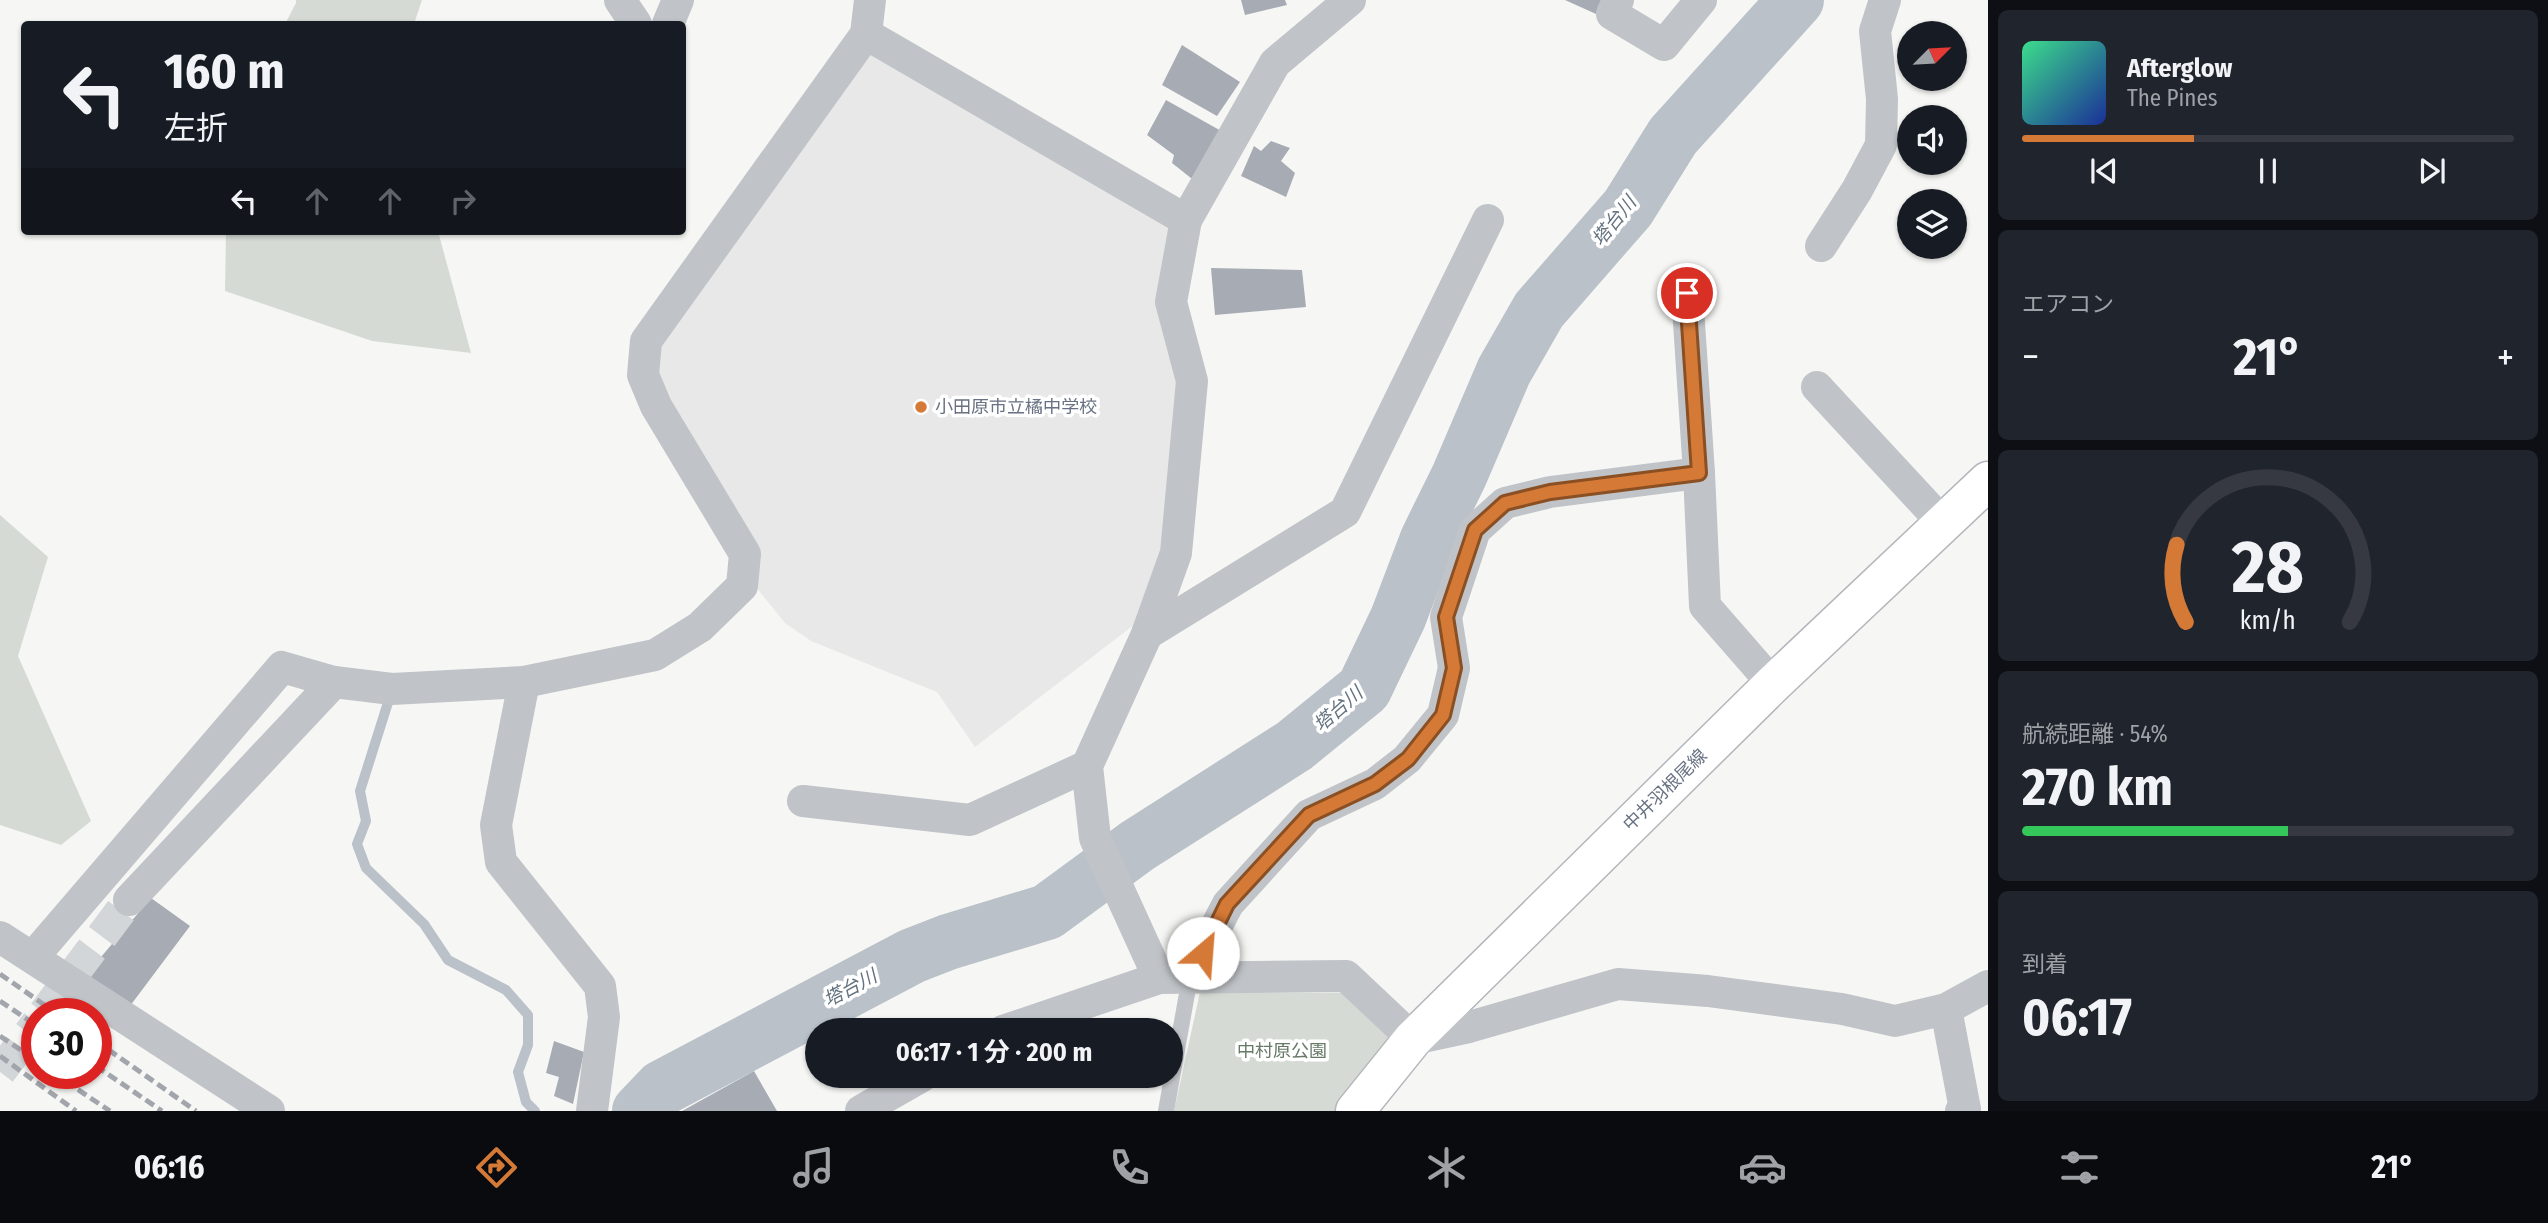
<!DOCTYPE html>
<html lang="ja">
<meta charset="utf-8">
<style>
:root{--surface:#171b24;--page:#20242c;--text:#f1f3f6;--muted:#9ea1a6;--line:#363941;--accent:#d57936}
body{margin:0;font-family:"Fira Sans Condensed","Noto Sans JP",sans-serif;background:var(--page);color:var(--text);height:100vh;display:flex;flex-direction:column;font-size:26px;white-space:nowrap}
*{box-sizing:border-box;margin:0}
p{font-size:23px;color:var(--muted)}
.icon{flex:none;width:38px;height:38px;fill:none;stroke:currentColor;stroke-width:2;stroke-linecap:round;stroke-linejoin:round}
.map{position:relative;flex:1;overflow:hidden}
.side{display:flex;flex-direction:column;gap:10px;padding:10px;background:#0d0f14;width:560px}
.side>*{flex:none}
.top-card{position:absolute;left:21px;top:21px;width:665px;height:214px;border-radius:7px;box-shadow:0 2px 5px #0004;background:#171b24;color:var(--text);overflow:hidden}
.needle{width:46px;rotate:66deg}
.buttons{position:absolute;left:1897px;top:21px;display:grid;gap:14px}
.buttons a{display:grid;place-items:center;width:70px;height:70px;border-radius:50%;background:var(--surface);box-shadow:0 2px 5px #0004;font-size:35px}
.speed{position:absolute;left:21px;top:998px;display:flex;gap:14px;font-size:35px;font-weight:700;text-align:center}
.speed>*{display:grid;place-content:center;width:91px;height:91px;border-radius:50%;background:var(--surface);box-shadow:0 2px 5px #0004;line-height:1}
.speed .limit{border:10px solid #d22;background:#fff;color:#111}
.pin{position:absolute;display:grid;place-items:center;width:60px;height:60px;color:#fff;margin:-30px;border:4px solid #fff;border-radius:50%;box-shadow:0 2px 7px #0007}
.me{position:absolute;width:77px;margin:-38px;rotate:27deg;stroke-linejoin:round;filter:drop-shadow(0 0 5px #0008)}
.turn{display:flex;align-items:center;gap:24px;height:147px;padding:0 28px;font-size:32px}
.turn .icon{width:91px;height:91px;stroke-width:2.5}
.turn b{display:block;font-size:49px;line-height:60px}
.lanes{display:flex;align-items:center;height:66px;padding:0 28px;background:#0003;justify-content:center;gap:35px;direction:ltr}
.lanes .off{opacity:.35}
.big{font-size:52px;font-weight:700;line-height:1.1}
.side .card{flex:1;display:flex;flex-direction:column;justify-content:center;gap:10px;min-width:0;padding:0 24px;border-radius:10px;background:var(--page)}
.side .dial{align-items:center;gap:0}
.dial svg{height:182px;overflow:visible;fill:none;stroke:var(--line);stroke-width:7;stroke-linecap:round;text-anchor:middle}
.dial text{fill:var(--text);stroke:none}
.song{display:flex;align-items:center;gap:21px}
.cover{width:84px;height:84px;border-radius:10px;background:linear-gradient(135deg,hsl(150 70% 55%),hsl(230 70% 35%))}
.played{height:7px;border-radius:4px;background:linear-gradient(90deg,var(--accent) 35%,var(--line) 35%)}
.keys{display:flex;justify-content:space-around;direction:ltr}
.heat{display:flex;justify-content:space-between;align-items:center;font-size:38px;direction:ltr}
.charge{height:10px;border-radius:5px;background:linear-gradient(90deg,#34c759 54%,var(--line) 0)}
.trip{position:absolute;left:805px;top:1018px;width:378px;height:70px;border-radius:35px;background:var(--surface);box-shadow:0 2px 5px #0004;font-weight:700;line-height:70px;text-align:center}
.dock{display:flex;height:112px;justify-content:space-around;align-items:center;background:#090b0e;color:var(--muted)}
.dock .icon{width:49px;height:49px}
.dock .selected{color:var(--accent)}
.dock b{font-size:32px;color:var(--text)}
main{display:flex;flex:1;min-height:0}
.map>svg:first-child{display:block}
.built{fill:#e7e8e7}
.green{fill:#d5dbd4}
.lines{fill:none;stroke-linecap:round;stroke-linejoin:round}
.stream{stroke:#bac1c8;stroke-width:10}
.river{stroke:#bac1c8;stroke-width:56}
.building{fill:#a7acb4}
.street-tunnel{stroke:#d2d6d8;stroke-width:32;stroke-dasharray:32 16;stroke-linecap:butt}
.secondary-casing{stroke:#b3b6bc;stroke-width:41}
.lane{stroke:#c0c3c7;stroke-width:16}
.street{stroke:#c0c3c7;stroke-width:32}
.secondary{stroke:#fff;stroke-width:38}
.rail{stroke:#a2a6ac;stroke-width:5;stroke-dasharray:10 5;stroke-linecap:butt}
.route-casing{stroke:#8a4f23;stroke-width:18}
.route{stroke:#d57936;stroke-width:12}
.poi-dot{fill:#d57936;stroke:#fff;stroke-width:2.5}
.labels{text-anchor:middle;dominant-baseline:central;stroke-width:7;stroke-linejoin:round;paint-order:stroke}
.poi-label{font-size:18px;fill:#687283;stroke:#fff;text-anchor:start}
.street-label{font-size:18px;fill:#687283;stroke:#fff}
.park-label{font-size:18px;fill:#677a67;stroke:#fff}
.water-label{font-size:19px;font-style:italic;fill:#64737f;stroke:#fff}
</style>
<main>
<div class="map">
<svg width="1988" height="1111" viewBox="0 0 1988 1111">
<rect width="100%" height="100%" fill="#f6f7f4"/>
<!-- built -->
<polygon class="built" points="871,43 1171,218 1199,423 1152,611 975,747 937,692 811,641 785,623 747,576 646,361"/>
<!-- green -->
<g class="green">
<polygon points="296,0 422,0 414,24 285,24 296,3"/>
<polygon points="226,231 438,231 471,353 372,341 225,291"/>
<polygon points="0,515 48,557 18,656 91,821 61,845 0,825"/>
<polygon points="1200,992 1341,993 1390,1039 1337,1111 1174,1111"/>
</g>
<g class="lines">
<!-- stream -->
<polyline class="stream" points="391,693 360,791 366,821 357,844 366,868 424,924 448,960 506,990 528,1015 528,1045 518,1072 526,1102 535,1111"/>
<!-- river -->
<polyline class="river" points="640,1111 662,1088 912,956 948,942 1047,912 1137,846 1294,746 1364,689 1398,618 1428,539 1459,476 1504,371 1539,310 1628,208 1673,136 1796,0"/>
</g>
<!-- building -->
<g class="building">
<polygon points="1241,0 1285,0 1287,5 1245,15"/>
<polygon points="1565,0 1607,0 1599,4 1596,14"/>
<polygon points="1182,45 1240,82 1217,116 1162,85"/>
<polygon points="1166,100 1223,132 1201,186 1172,163 1174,155 1147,135"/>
<polygon points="1271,141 1290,148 1281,161 1295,173 1286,197 1241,176 1254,146 1261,151"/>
<polygon points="1211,268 1302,270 1306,307 1215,315"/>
<polygon points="151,898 190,926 127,1010 84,977"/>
<polygon points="554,1041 584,1052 573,1104 554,1096 559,1077 546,1073"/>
<polygon points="754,1071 777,1111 682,1111"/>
</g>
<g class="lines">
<!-- street-tunnel -->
<g class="street-tunnel">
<polyline points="44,1013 129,900"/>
<polyline points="0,1072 37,1023"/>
</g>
<defs>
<polyline id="secondary" points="1355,1111 1413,1039 1773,684 1988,481"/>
</defs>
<!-- secondary casing -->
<use href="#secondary" class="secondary-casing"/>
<!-- lane -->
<polyline class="lane" points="1166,1111 1190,977"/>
<!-- street -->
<g class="street">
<polyline points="620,0 636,24"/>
<polyline points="1350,0 1275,63 1186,220 1171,302 1192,381 1176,553 1147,634 1087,766 1095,838 1159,978 1346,976 1413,1039 1469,1027 1618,984 1708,991 1842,1009 1895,1021 1946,1009 1988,986"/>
<polyline points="1618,0 1612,14 1664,45 1701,0"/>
<polyline points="668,24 678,0"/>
<polyline points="866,34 1186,220"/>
<polyline points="1821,246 1857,190 1881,145 1882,99 1875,31 1885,0"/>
<polyline points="1687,293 1699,473 1705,606 1773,684"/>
<polyline points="1817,387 1943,523"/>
<polyline points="1147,634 1345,512 1488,220"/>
<polyline points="524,682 496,825 501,862 600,986 604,1017 592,1111"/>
<polyline points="803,801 970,820 1087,766"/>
<polyline points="129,900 334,682"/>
<polyline points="0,937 269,1111"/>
<polyline points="33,957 282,667 334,682 392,689 524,682 655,655 700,627 742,586 745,554 656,406 643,375 646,341 866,34 870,0"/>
<polyline points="1190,977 1228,904 1309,815 1375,784 1407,759 1443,715 1454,668 1446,617 1475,530 1505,503 1550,492 1699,473"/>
<polyline points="1946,1009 1965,1109 1961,1111"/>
<polyline points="1003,1031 1159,978"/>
<polyline points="861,1111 922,1076"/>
</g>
<!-- secondary -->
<use href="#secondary" class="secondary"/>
<!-- rail -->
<g class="rail">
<polyline points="0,974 56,1013"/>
<polyline points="0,1001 37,1026"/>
<polyline points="0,1036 37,1061"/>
<polyline points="96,1041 196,1111"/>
<polyline points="0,1056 76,1111"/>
<polyline points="96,1066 162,1111"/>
<polyline points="53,1073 110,1111"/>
</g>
</g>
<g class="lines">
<defs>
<polyline id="route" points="1203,953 1227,904 1309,815 1375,784 1408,759 1443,715 1454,668 1446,617 1475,530 1505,503 1550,492 1699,473 1687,293"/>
</defs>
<!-- route casing -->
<use href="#route" class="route-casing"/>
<!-- route -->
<use href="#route" class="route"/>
</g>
<!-- markers -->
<circle class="poi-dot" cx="921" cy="407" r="7"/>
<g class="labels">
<!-- poi labels -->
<g class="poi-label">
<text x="935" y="407">小田原市立橘中学校</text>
</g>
<!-- street labels -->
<g class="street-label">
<text transform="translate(1665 790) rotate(-44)">中井羽根尾線</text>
</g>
<!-- park labels -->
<g class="park-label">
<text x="1282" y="1051">中村原公園</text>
</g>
<!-- water labels -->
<g class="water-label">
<text transform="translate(1614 221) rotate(-51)">塔台川</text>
<text transform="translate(1338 709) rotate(-41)">塔台川</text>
<text transform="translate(850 988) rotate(-28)">塔台川</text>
</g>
</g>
</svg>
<div class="buttons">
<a><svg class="needle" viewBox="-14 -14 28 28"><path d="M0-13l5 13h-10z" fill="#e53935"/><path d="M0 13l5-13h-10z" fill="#9ea1a6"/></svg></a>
<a><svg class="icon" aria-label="sound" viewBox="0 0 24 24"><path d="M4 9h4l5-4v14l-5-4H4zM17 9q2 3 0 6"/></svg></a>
<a><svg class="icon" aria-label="layers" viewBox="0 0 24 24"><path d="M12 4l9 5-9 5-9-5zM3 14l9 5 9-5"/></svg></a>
</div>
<div class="speed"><div class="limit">30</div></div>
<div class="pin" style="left:1687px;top:293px;background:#d93025"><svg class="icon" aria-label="arrive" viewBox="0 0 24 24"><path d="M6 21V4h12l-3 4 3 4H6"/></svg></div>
<svg class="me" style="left:1203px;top:953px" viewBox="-20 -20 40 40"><circle r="19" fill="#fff"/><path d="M0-13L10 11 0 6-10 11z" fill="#d57936"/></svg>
<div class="trip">06:17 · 1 分 · 200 m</div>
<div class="top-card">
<div class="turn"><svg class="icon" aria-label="left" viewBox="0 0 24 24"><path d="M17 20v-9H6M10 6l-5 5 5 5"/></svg><div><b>160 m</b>左折</div></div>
<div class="lanes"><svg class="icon" aria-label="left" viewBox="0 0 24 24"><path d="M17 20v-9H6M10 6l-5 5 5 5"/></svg><svg class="icon off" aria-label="ahead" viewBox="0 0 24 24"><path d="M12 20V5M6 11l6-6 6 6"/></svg><svg class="icon off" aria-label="ahead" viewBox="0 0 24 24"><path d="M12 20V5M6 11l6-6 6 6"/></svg><svg class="icon off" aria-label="right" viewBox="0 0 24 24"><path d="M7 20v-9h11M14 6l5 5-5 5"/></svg></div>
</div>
</div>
<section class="side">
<div class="card">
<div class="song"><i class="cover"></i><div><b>Afterglow</b><p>The Pines</p></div></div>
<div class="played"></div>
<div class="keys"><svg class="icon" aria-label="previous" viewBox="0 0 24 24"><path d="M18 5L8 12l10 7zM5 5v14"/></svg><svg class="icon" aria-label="pause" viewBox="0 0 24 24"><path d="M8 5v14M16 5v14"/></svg><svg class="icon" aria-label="next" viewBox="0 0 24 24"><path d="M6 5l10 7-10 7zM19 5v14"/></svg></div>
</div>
<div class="card"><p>エアコン</p>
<div class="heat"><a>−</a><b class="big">21°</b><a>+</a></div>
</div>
<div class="card dial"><svg viewBox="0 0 100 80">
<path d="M14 69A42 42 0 1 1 86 69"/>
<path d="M14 69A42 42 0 0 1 10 35" stroke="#d57936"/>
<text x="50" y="56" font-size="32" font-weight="700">28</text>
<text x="50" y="72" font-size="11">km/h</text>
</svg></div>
<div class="card"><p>航続距離 · 54%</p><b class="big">270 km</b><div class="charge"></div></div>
<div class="card"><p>到着</p><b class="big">06:17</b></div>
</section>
</main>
<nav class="dock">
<b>06:16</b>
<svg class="icon selected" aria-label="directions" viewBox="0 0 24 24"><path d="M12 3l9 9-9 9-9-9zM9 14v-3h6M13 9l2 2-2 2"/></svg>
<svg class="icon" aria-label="music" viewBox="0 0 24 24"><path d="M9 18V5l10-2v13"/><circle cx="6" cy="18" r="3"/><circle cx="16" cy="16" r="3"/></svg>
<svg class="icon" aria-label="phone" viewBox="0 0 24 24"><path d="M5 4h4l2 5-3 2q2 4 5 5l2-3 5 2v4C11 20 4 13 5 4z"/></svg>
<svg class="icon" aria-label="climate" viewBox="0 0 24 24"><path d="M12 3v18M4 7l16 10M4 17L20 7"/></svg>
<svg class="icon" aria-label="car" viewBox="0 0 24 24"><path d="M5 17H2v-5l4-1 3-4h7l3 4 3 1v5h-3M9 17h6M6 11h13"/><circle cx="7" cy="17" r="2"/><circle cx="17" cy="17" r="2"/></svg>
<svg class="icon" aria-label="filters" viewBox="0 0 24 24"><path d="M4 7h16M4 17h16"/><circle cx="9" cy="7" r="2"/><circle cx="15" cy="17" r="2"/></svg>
<b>21°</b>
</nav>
